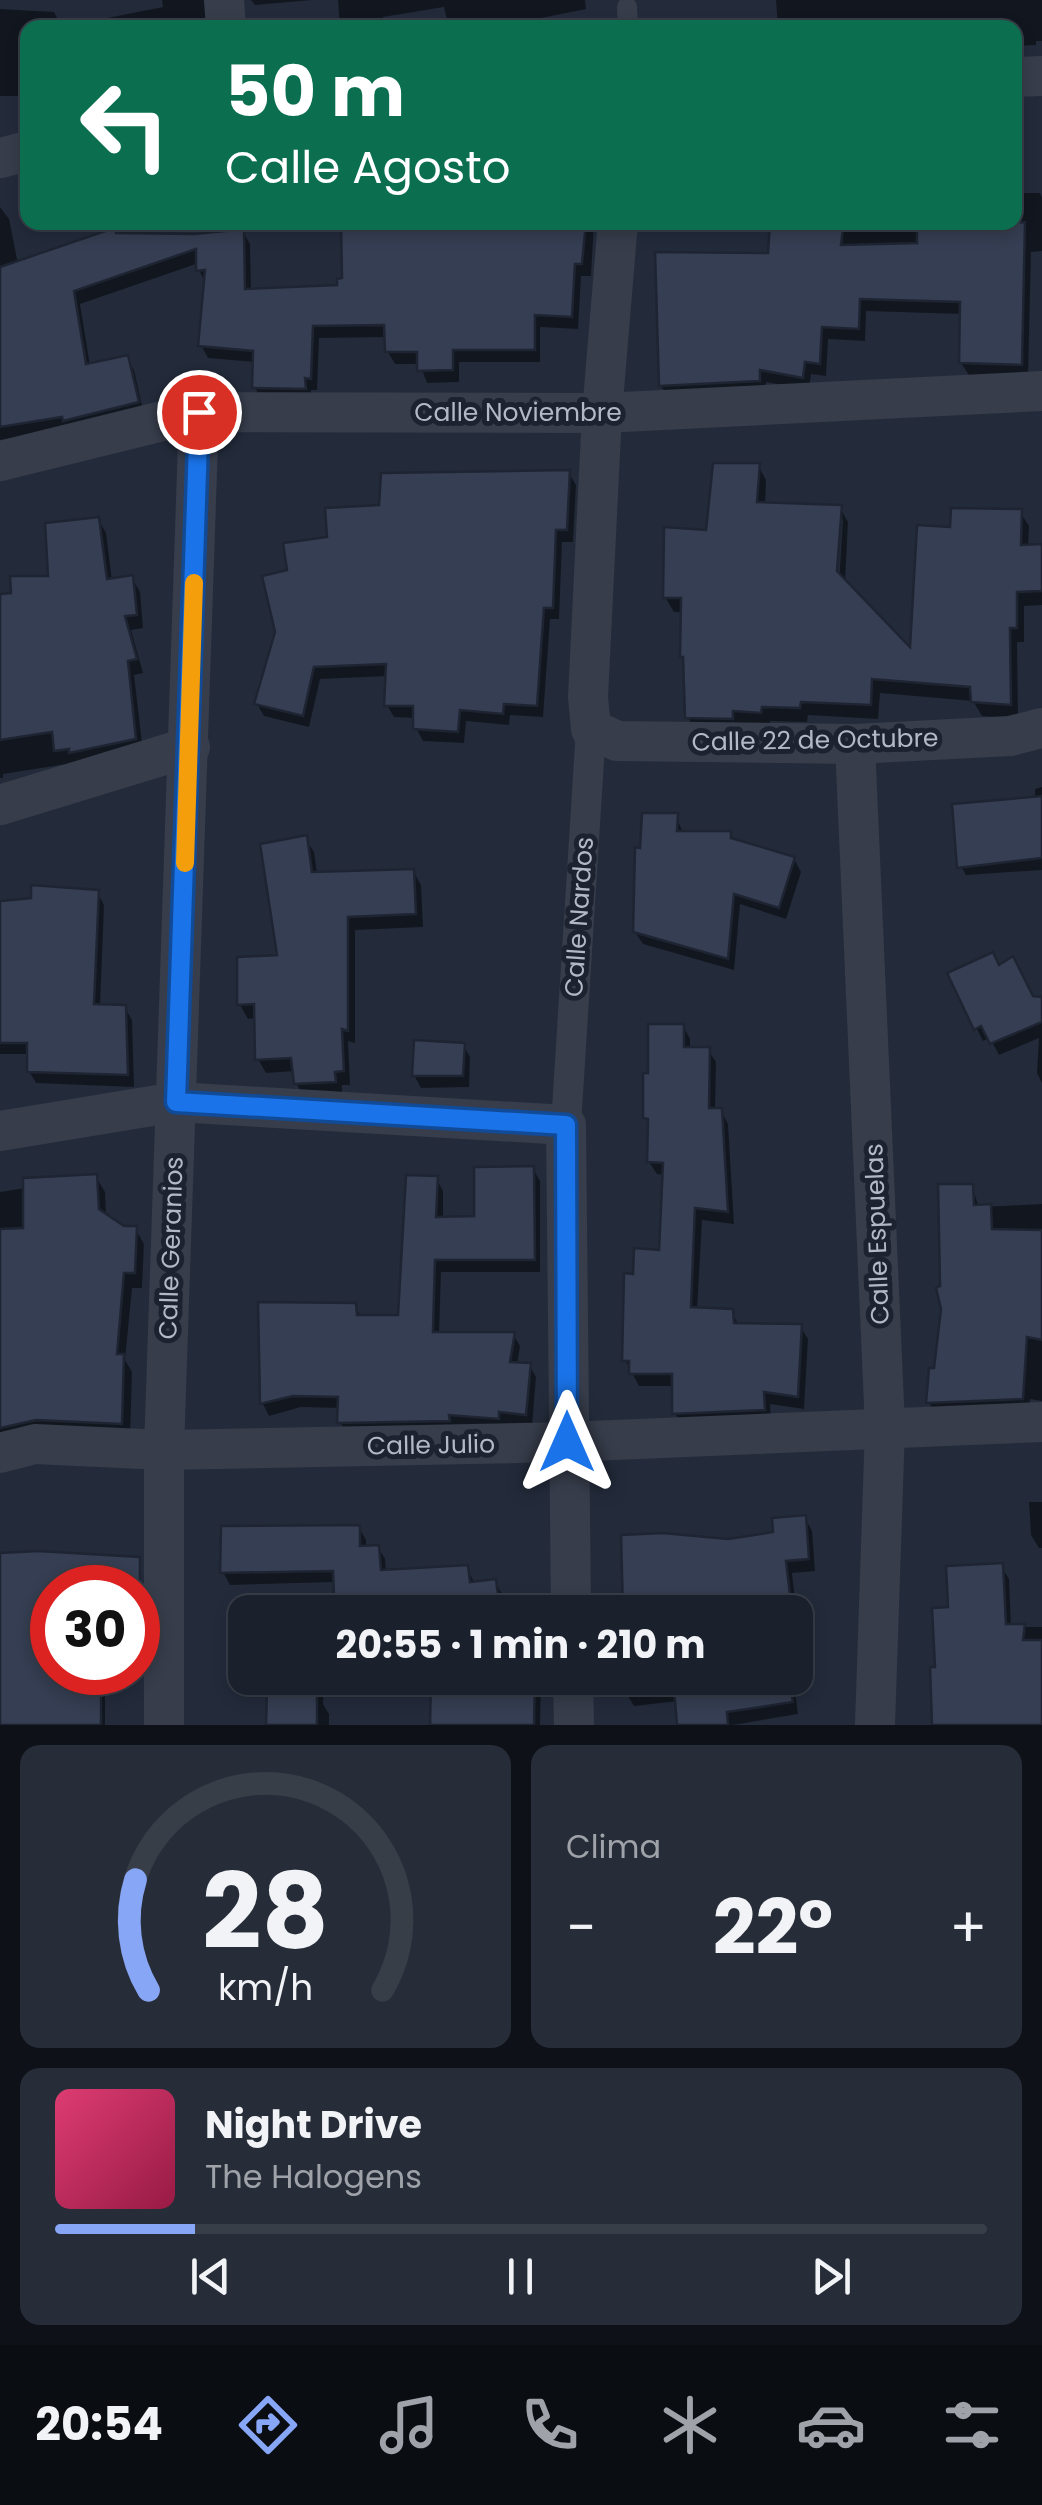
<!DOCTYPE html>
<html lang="es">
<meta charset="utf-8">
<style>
:root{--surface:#1a202c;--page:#272d38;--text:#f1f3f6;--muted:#9fa3a9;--line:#383e48;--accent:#88a6f6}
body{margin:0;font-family:Poppins,sans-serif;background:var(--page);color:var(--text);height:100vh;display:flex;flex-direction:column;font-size:38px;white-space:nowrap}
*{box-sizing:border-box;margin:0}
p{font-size:32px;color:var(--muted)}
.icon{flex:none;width:55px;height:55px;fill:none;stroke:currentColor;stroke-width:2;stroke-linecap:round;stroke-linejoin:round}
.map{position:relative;height:1725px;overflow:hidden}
.details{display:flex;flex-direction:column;gap:20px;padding:20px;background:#0e1218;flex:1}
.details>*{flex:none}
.top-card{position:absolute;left:20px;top:20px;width:1002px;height:210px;border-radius:20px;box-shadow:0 5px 15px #0003,0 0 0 2px var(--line);background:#0b6e4f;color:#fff;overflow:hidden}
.speed{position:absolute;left:30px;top:1565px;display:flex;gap:20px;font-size:50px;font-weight:700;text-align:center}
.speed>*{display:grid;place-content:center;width:130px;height:130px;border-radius:50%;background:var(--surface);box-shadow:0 5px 15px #0003,0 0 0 2px var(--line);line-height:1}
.speed .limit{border:15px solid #d22;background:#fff;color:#111}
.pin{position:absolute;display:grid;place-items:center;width:85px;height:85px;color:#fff;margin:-42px;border:5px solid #fff;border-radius:50%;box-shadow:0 2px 10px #0007}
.me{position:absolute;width:110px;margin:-55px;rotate:0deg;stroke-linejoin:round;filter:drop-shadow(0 0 8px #0008)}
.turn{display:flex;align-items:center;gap:35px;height:210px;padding:0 40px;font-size:45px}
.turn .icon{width:130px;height:130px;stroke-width:2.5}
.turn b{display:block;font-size:70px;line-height:85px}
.big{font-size:75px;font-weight:700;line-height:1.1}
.details .card{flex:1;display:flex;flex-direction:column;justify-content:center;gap:15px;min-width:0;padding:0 35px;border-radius:20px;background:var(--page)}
.details .dial{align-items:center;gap:0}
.dial svg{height:260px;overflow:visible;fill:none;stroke:var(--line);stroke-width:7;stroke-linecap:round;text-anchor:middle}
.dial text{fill:var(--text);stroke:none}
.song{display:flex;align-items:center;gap:30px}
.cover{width:120px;height:120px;border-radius:15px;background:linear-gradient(135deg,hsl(340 70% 55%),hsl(340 70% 35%))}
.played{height:10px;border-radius:5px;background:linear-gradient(90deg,var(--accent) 15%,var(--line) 15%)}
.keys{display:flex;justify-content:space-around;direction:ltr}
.heat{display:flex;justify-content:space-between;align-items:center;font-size:55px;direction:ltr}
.details .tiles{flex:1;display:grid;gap:20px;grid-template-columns:1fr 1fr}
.card:last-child{grid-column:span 2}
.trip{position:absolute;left:228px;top:1595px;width:585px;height:100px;border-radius:20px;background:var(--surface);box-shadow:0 5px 15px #0003,0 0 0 2px var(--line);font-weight:700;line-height:100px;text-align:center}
.menu{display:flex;height:160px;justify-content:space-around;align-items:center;background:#0a0d12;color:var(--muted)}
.menu .icon{width:70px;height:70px}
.menu .current{color:var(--accent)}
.menu b{font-size:45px;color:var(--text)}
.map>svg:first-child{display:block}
.shadow{fill:#0007;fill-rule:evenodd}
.building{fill:#353e52;stroke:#1e2432;stroke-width:2.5}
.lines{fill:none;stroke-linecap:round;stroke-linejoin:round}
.service{stroke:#373d4b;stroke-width:20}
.pedestrian{stroke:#373d4b;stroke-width:30}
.minor{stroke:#373d4b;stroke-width:40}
.route-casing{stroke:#114b97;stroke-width:25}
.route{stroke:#1a73e8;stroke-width:18}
.slow{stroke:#f59e0b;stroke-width:18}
.labels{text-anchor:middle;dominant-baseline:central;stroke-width:10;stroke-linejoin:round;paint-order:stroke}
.street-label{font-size:25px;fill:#b2b8c7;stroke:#1c2230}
</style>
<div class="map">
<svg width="1042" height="1725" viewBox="0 0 1042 1725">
<rect width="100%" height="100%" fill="#232b3b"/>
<!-- shadow -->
<g class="shadow">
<polygon points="162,0 211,0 207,28 28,28 28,96 0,96 0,9 54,12 62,27 163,7"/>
<polygon points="251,0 312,0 255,5"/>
<polygon points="338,0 585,0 586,9 492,28 449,28 444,7 383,17 384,28 340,28"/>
<polygon points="776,0 1042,0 1042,41 1036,41 1036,45 1015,46 1015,28 778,28"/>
<polygon points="1015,193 1040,193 1042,198 1042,251 1031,252 1028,377 969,375 961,363 963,314 866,311 865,341 828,339 826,376 811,374 809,390 766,382 766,394 669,398 661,386 770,256 773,222 1015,222"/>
<polygon points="0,207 9,219 17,259 21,262 116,236 196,236 243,232 250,244 251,291 340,287 344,281 343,222 594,222 591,276 581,276 578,329 540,327 540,362 459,362 459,382 427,383 420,364 395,364 388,352 387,337 319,338 317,390 311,390 311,400 262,400 255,388 255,362 208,358 201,345 206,284 199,270 199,263 80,304 90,366 126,357 134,370 144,415 0,440"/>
<path d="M758 465 766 480 765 505 840 508 848 522 845 582 912 653 952 529 1020 512 1029 526 1028 547 1042 546V605L1024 606V642H1017L1018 719 982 716 973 701 880 693 878 719 808 715 807 722 770 721 769 727 696 732 688 717 683 612H674L665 597ZM838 519H843L839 583H834Z"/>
<polygon points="568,472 576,485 573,542 562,542 559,619 550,619 543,717 510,715 509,725 466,721 464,743 423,741 416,728 416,718 394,717 387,705 388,676 320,679 309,727 264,716 257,704 290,572 329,539 382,507"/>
<polygon points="98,519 106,533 112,581 132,578 140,592 143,628 131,630 143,673 134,675 143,752 3,774 3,778 0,778 0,596 14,595 51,578"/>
<polygon points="1042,787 1042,870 966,875 959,863 1035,799 1035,789"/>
<polygon points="676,816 683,833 730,833 735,842 794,859 801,872 786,919 740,904 734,970 643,944 635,932 642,850"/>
<polygon points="305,838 314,852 317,874 413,871 421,885 423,927 355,930 355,1043 348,1041 350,1085 342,1085 342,1095 304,1097 296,1083 295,1071 266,1073 258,1059 257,1018 248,1019 240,1005 280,958"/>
<polygon points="97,892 104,905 100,1007 125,1008 132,1020 134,1087 36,1083 29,1071 29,1054 0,1054 0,904"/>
<polygon points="999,968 1039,1011 1042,1005 1042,1083 1037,1073 1039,1038 999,1055 990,1038 983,1041 950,974"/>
<polygon points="683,1026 690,1039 690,1049 708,1050 716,1062 715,1111 721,1111 728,1124 734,1224 702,1220 697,1310 732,1312 739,1326 800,1326 808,1339 804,1409 770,1404 771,1422 682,1426 675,1413 674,1386 639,1386 625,1360 635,1276 662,1253 665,1175 657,1174 649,1162 650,1125 646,1118 651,1076"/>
<polygon points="463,1045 470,1057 469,1087 421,1088 414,1075"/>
<polygon points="533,1169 540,1181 540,1272 441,1272 439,1335 513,1334 520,1346 517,1365 529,1365 536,1377 532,1426 347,1434 340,1422 340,1408 301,1407 269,1416 263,1404 261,1304 354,1305 362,1318 401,1318 436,1178 443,1191 443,1219 476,1218"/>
<polygon points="96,1177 105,1192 106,1217 123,1228 135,1228 144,1244 142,1288 132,1288 125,1360 132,1372 130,1439 0,1443 0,1192"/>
<polygon points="972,1187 979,1207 1042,1204 1042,1273 949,1270"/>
<polygon points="1042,1317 1042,1401 1030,1399 1029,1411 936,1415 929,1402"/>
<polygon points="1029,1502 1042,1502 1042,1548 1039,1548 1031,1535"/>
<polygon points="805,1518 812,1531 815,1571 792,1573 805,1692 795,1692 798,1714 733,1725 679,1725 678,1701 634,1706 626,1693 626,1678 795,1678 795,1612 625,1612 624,1537 728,1542 776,1534"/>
<polygon points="359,1528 366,1540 366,1548 378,1547 385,1559 386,1572 467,1568 475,1584 495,1582 502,1594 504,1612 337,1612 336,1582 230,1585 223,1572"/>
<polygon points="0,1556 52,1588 52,1672 105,1672 105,1725 0,1725"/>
<polygon points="1001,1566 1009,1579 1011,1627 1042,1627 1042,1725 934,1725 938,1669 951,1610"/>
<polygon points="270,1678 324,1678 323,1704 329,1714 329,1725 265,1725"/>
<polygon points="434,1678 541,1678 540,1725 432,1725"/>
</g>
<!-- building -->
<g class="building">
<polygon points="341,222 586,222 582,264 575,264 572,317 535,315 535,350 453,350 453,370 417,371 417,352 385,352 384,325 313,326 311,379 305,378 306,389 252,388 253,351 198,346 205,270 196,271 196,249 74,291 86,364 128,355 139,402 63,421 62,417 0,427 0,267 114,228 116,233 195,234 244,229 245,289 337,285 337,279 342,278"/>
<polygon points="770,222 844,222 841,245 917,243 917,224 1025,222 1022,365 959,363 960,302 860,299 859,329 822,327 820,364 805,362 803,378 760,370 760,381 659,386 655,252 768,253"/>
<polygon points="713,463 760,463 757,502 842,505 837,571 910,647 917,525 950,527 951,508 1022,509 1021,545 1042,544 1042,591 1017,592 1017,628 1010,628 1011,705 971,702 970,687 872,679 871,705 801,702 800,708 762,707 761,713 733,711 733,719 685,718 683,657 680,657 681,598 663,598 664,527 706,530"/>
<polygon points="570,470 567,530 556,530 553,608 544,608 537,706 504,704 503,714 460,710 458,732 413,729 413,706 384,706 386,664 314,667 303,716 254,704 275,632 262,576 287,570 283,543 327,537 325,508 379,505 381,473"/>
<polygon points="99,517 107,579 133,575 137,615 125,616 137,659 128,661 136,739 69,753 69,749 54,751 52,732 0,740 0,594 11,593 10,576 48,576 45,523"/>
<polygon points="1042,796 1042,858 957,868 952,804"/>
<polygon points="642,813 678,813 677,831 731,831 731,838 795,857 779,908 734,894 728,959 633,932 635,847 640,848"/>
<polygon points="307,835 312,872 414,869 416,914 348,917 348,1031 342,1029 344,1071 335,1072 336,1082 294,1084 291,1058 255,1060 254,1004 237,1005 237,957 277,955 260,844"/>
<polygon points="31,885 99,890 94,1004 126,1005 128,1075 27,1072 27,1043 0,1043 0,901 31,898"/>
<polygon points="993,952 999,965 1013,956 1033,996 1042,997 1042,1022 990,1044 981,1026 974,1030 947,973"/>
<polygon points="648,1024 684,1024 684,1047 710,1047 709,1108 722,1108 728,1212 695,1208 691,1307 733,1309 734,1323 802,1324 798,1397 764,1392 765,1410 672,1414 672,1374 629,1374 629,1361 622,1361 624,1273 633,1274 634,1248 659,1250 663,1163 647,1162 648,1119 643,1118 643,1073 648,1073"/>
<polygon points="414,1040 465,1043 463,1076 412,1076"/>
<polygon points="534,1166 535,1260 435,1260 433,1332 515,1332 510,1362 531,1363 526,1415 499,1412 499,1419 449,1415 450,1421 337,1423 338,1397 293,1396 260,1404 258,1302 356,1303 357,1315 398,1315 406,1175 438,1176 436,1217 474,1216 474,1167"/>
<polygon points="97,1174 99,1209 124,1226 137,1226 135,1273 124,1273 117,1354 124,1354 122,1424 36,1420 0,1428 0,1229 23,1228 23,1178"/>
<polygon points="938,1184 973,1184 974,1205 991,1204 992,1229 1042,1230 1042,1340 1027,1337 1023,1399 926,1403 929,1368 934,1368 941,1309 936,1288 940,1286"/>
<polygon points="806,1515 809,1559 786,1561 792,1612 623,1612 621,1535 663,1533 728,1539 773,1532 772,1518"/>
<polygon points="360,1525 360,1546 379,1545 381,1570 468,1565 470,1582 496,1579 500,1612 339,1612 338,1597 334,1598 333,1571 220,1573 221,1526"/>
<polygon points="38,1551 140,1557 140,1588 51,1588 51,1672 101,1672 101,1725 0,1725 0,1553"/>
<polygon points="1003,1563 1006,1624 1025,1624 1023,1640 1042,1640 1042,1725 932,1725 930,1667 935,1667 932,1608 948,1607 946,1566"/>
<polygon points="795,1641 799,1680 789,1680 793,1702 727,1712 728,1725 677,1725 674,1689 625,1694 625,1678 795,1678"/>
<polygon points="459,1678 535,1678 534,1725 430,1725 431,1681 459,1680"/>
<polygon points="267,1687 317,1690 317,1725 266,1725"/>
</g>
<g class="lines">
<!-- service -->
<polyline class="service" points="627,7 628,28"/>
<!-- pedestrian -->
<polyline class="pedestrian" points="566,1125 591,729"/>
<!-- minor -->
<g class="minor">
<polyline points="224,0 226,28"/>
<polyline points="1015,77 1042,76"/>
<polyline points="0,158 28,151"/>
<polyline points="618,222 602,413 588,697 591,729 617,741 855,744 1010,736 1042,728"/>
<polyline points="0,461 199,412 602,413 1042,391"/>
<polyline points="855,744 885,1427 875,1725"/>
<polyline points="0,805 190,747"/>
<polyline points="0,1131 176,1102 566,1125 571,1612"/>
<polyline points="0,1453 35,1444 164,1450 567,1442 1042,1422"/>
<polyline points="573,1678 574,1725"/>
<polyline points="164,1725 164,1450 199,412"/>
</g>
</g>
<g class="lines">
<defs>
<polyline id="route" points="199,412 176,1102 566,1125 567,1442"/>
</defs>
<!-- route casing -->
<use href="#route" class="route-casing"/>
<!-- route -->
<use href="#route" class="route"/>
<!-- slow -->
<polyline class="slow" points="185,863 194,583"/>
</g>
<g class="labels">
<!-- street labels -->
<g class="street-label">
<text x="518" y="412">Calle Noviembre</text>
<text transform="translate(815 740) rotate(-1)">Calle 22 de Octubre</text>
<text transform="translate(579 917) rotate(-86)">Calle Nardos</text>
<text transform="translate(877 1234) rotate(-92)">Calle Espuelas</text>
<text transform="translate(171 1248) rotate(-88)">Calle Geranios</text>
<text transform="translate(431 1445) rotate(-1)">Calle Julio</text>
</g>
</g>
</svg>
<div class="speed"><div class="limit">30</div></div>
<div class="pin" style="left:199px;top:412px;background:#d93025"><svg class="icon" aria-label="arrive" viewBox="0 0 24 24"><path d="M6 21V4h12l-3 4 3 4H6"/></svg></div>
<svg class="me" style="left:567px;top:1442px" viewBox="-20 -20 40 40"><path d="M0-17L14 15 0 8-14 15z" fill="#1a73e8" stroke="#fff" stroke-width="4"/></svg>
<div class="trip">20:55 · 1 min · 210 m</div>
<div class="top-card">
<div class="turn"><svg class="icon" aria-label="left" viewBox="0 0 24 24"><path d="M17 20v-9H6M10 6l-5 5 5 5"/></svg><div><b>50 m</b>Calle Agosto</div></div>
</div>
</div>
<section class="details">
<div class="tiles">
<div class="card dial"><svg viewBox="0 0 100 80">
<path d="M14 69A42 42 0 1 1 86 69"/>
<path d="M14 69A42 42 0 0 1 10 35" stroke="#88a6f6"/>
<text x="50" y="56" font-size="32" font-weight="700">28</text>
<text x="50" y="72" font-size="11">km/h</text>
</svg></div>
<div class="card"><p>Clima</p>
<div class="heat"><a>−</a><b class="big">22°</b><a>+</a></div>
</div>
<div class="card">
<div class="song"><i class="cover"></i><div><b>Night Drive</b><p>The Halogens</p></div></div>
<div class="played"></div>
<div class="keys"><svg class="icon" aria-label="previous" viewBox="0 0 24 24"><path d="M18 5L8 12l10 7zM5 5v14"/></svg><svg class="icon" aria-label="pause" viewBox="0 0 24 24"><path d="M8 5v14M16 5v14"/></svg><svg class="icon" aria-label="next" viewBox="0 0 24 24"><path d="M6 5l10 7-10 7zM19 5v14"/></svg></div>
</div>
</div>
</section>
<nav class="menu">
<b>20:54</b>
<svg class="icon current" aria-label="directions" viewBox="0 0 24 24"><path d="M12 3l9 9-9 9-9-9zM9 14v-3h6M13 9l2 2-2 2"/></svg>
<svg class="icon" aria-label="music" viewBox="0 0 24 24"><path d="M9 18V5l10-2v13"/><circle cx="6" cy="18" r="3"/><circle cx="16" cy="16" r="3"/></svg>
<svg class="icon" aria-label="phone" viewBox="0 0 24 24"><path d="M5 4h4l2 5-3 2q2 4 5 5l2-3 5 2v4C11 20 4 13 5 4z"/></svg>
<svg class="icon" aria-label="climate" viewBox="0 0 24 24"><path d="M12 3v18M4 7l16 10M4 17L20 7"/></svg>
<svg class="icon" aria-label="car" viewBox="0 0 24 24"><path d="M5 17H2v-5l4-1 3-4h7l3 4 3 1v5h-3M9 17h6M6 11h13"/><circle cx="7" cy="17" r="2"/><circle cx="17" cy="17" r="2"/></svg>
<svg class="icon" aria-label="filters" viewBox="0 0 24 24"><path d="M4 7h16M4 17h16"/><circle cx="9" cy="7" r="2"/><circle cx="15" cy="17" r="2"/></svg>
</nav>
